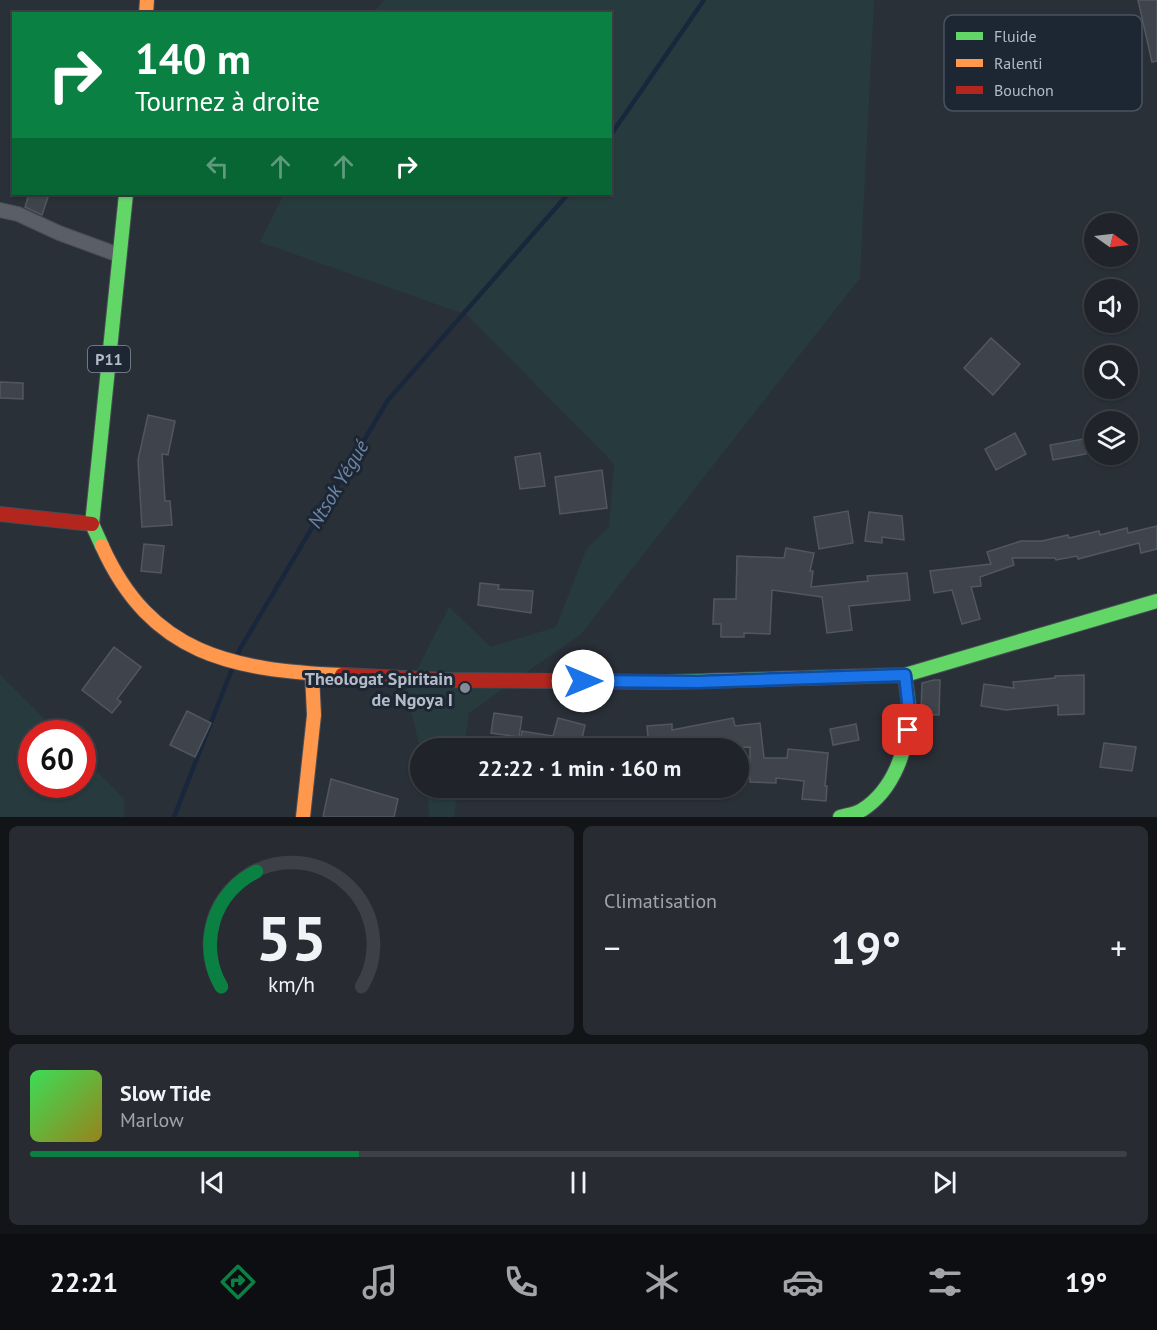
<!DOCTYPE html>
<html lang="fr">
<meta charset="utf-8">
<style>
:root{--surface:#20242a;--page:#282c32;--text:#f1f3f6;--muted:#a2a4a8;--line:#3d4147;--accent:#0b8043}
body{margin:0;font-family:"PT Sans",sans-serif;background:var(--page);color:var(--text);height:100vh;display:flex;flex-direction:column;font-size:22px;white-space:nowrap}
*{box-sizing:border-box;margin:0}
p{font-size:20px;color:var(--muted)}
.icon{flex:none;width:33px;height:33px;fill:none;stroke:currentColor;stroke-width:2;stroke-linecap:round;stroke-linejoin:round}
.map{position:relative;height:817px;overflow:hidden}
.details{display:flex;flex-direction:column;gap:9px;padding:9px;background:#121417;flex:1}
.details>*{flex:none}
.hud{position:absolute;left:12px;top:12px;width:600px;height:183px;border-radius:0px;box-shadow:0 2px 4px #0004,0 0 0 2px var(--line);background:#0b8043;color:#fff;overflow:hidden}
.needle{width:39px;rotate:104deg}
.tools{position:absolute;left:1084px;top:213px;display:grid;gap:12px}
.tools a{display:grid;place-items:center;width:54px;height:54px;border-radius:50%;background:var(--surface);box-shadow:0 2px 4px #0004,0 0 0 2px var(--line);font-size:30px}
.speed{position:absolute;left:18px;top:720px;display:flex;gap:12px;font-size:30px;font-weight:700;text-align:center}
.speed>*{display:grid;place-content:center;width:78px;height:78px;border-radius:50%;background:var(--surface);box-shadow:0 2px 4px #0004,0 0 0 2px var(--line);line-height:1}
.speed .limit{border:9px solid #d22;background:#fff;color:#111}
.pin{position:absolute;display:grid;place-items:center;width:51px;height:51px;color:#fff;margin:-26px;border-radius:12px;box-shadow:0 3px 9px #0006}
.me{position:absolute;width:66px;margin:-33px;rotate:90deg;stroke-linejoin:round;filter:drop-shadow(0 0 4px #0008)}
.turn{display:flex;align-items:center;gap:21px;height:126px;padding:0 24px;font-size:27px}
.turn .icon{width:78px;height:78px;stroke-width:2.5}
.turn b{display:block;font-size:42px;line-height:51px}
.lanes{display:flex;align-items:center;height:57px;padding:0 24px;background:#0003;justify-content:center;gap:30px;direction:ltr}
.lanes .off{opacity:.35}
.big{font-size:45px;font-weight:800;line-height:1.1}
.details .card{flex:1;display:flex;flex-direction:column;justify-content:center;gap:9px;min-width:0;padding:0 21px;border-radius:9px;background:var(--page)}
.details .dial{align-items:center;gap:0}
.dial svg{height:156px;overflow:visible;fill:none;stroke:var(--line);stroke-width:7;stroke-linecap:round;text-anchor:middle}
.dial text{fill:var(--text);stroke:none}
.song{display:flex;align-items:center;gap:18px}
.cover{width:72px;height:72px;border-radius:9px;background:linear-gradient(135deg,hsl(130 70% 55%),hsl(50 70% 35%))}
.played{height:6px;border-radius:3px;background:linear-gradient(90deg,var(--accent) 30%,var(--line) 30%)}
.keys{display:flex;justify-content:space-around;direction:ltr}
.heat{display:flex;justify-content:space-between;align-items:center;font-size:33px;direction:ltr}
.details .tiles{flex:1;display:grid;gap:9px;grid-template-columns:1fr 1fr}
.card:last-child{grid-column:span 2}
.trip{position:absolute;left:410px;top:738px;width:339px;height:60px;border-radius:30px;background:var(--surface);box-shadow:0 2px 4px #0004,0 0 0 2px var(--line);font-weight:800;line-height:60px;text-align:center}
.dock{display:flex;height:96px;justify-content:space-around;align-items:center;background:#0d0e11;color:var(--muted)}
.dock .icon{width:42px;height:42px}
.dock .active{color:var(--accent)}
.dock b{font-size:27px;color:var(--text)}
.map>svg:first-child{display:block}
.green{fill:#273a3e}
.lines{fill:none;stroke-linecap:round;stroke-linejoin:round}
.stream{stroke:#19273c;stroke-width:4.5}
.building{fill:#3f444c;stroke:#52575f;stroke-width:1.5}
.street-casing{stroke:#484c55;stroke-width:16}
.fast-casing{stroke:#484c55;stroke-width:16}
.slow-casing{stroke:#484c55;stroke-width:16}
.jam-casing{stroke:#484c55;stroke-width:16}
.street{stroke:#5a5e66;stroke-width:14}
.fast{stroke:#63d668;stroke-width:14}
.slow{stroke:#ff974d;stroke-width:14}
.jam{stroke:#b3261e;stroke-width:14}
.route-casing{stroke:#114b97;stroke-width:15}
.route{stroke:#1a73e8;stroke-width:10}
.poi-dot{fill:#848b96;stroke:#1d2633;stroke-width:2}
.labels{text-anchor:middle;dominant-baseline:central;stroke-width:6;stroke-linejoin:round;paint-order:stroke}
.shield{fill:#1d2633;stroke:#878f9c;stroke-width:1.5}
.shield-label{font-size:16px;font-weight:bold;fill:#b4bcc9}
.poi-label{font-size:18px;font-weight:bold;fill:#b4bcc9;stroke:#1d2633;text-anchor:end}
.water-label{font-size:20px;font-style:italic;fill:#6d86a8;stroke:#1d2633}
.key{fill:#1d2633;stroke:#4a5360;stroke-width:1.5}
.key-label{font-size:16px;fill:#b4bcc9}
</style>
<div class="map">
<svg width="1157" height="817" viewBox="0 0 1157 817">
<rect width="100%" height="100%" fill="#2a3038"/>
<!-- green -->
<g class="green">
<polygon points="384,0 874,0 860,278 581,634 469,713 464,748 420,748 406,691 449,607 491,647 556,627 586,550 609,527 614,464 467,315 260,242 284,194 610,194 610,14 373,13"/>
<polygon points="0,675 59,733 32,734 32,784 82,784 83,757 124,799 124,817 0,817"/>
<polygon points="426,788 458,788 454,817 430,817"/>
</g>
<g class="lines">
<!-- stream -->
<g class="stream">
<polyline points="610,136 704,0"/>
<polyline points="236,658 240,649 388,400 568,194"/>
<polyline points="174,817 232,669"/>
</g>
</g>
<!-- building -->
<g class="building">
<polygon points="1138,0 1157,0 1157,61 1152,62"/>
<polygon points="29,194 49,194 42,215 25,207"/>
<polygon points="991,338 1020,364 993,395 964,368"/>
<polygon points="0,382 23,383 23,399 0,398"/>
<polygon points="148,415 175,421 168,455 162,454 165,501 170,501 172,525 142,527 138,460"/>
<polygon points="1015,433 1026,454 996,470 985,449"/>
<polygon points="1083,439 1086,454 1053,460 1050,445"/>
<polygon points="540,453 545,486 520,489 515,457"/>
<polygon points="602,470 607,508 560,514 555,477"/>
<polygon points="848,511 853,543 819,549 814,517"/>
<polygon points="869,512 902,516 904,540 882,537 882,543 865,541"/>
<polygon points="1157,526 1157,549 1141,553 1139,543 1078,559 1077,556 1056,560 1055,558 1012,558 1014,565 980,577 981,586 971,587 980,619 962,624 952,590 934,593 930,571 991,564 987,552 1021,541 1042,541 1068,535 1069,538 1099,531 1100,535 1127,528 1128,533"/>
<polygon points="144,544 164,546 161,573 141,571"/>
<polygon points="786,548 814,553 810,571 813,571 811,587 868,581 867,576 907,573 910,600 849,606 852,630 827,633 822,597 772,590 770,634 744,633 744,637 721,637 721,624 713,624 714,599 736,599 737,556 784,558"/>
<polygon points="480,583 499,585 498,589 533,591 531,613 478,605"/>
<polygon points="114,647 141,667 117,699 121,702 112,713 82,690"/>
<polygon points="1084,675 1084,714 1058,715 1058,705 1006,710 981,706 984,684 1014,688 1013,682 1055,678 1055,676"/>
<polygon points="934,680 940,680 939,715 921,714 922,683"/>
<polygon points="187,711 211,723 195,757 170,745"/>
<polygon points="494,713 522,717 519,737 491,733"/>
<polygon points="558,718 585,725 580,748 519,748 522,731 553,736"/>
<polygon points="733,718 735,726 760,723 764,758 787,758 788,749 828,753 825,786 827,786 826,801 802,799 804,781 776,778 776,783 750,782 750,747 687,748 687,746 649,748 647,726 672,724 672,730"/>
<polygon points="856,724 859,740 833,745 830,729"/>
<polygon points="1104,743 1136,747 1132,771 1100,767"/>
<polygon points="331,779 398,799 394,817 323,817"/>
</g>
<g class="lines">
<defs>
<polyline id="street" points="0,210 18,214 59,233 119,255"/>
<g id="fast">
<polyline points="102,546 92,524 126,194"/>
<polyline points="666,682 905,675 1157,601"/>
<path d="M840 817C847 815 856 814 862 810 894 790 908 748 909 712 909 700 906 687 905 675"/>
</g>
<g id="slow">
<polyline points="146,14 147,0"/>
<path d="M102 546C151 655 232 670 342 675"/>
<polyline points="303,817 314,715 312,674"/>
</g>
<g id="jam">
<polyline points="0,514 92,524"/>
<polyline points="342,675 444,680 666,682"/>
</g>
</defs>
<!-- street casing -->
<use href="#street" class="street-casing"/>
<!-- fast casing -->
<use href="#fast" class="fast-casing"/>
<!-- slow casing -->
<use href="#slow" class="slow-casing"/>
<!-- jam casing -->
<use href="#jam" class="jam-casing"/>
<!-- street -->
<use href="#street" class="street"/>
<!-- fast -->
<use href="#fast" class="fast"/>
<!-- slow -->
<use href="#slow" class="slow"/>
<!-- jam -->
<use href="#jam" class="jam"/>
</g>
<g class="lines">
<defs>
<polyline id="route" points="583,681 698,682 905,675 909,711 908,730"/>
</defs>
<!-- route casing -->
<use href="#route" class="route-casing"/>
<!-- route -->
<use href="#route" class="route"/>
</g>
<!-- markers -->
<circle class="poi-dot" cx="465" cy="688" r="6"/>
<g class="labels">
<!-- shield labels -->
<rect class="shield" x="88" y="346" width="42" height="26" rx="4.5"/>
<g class="shield-label">
<text x="109" y="359">P11</text>
</g>
<!-- poi labels -->
<g class="poi-label">
<text x="453" y="678">Theologat Spiritain<tspan x="453" dy="21">de Ngoya I</tspan></text>
</g>
<!-- water labels -->
<g class="water-label">
<text transform="translate(338 484) rotate(-59)">Ntsok Yégué</text>
</g>
</g>
<!-- legend -->
<rect x="944" y="15" width="198" height="96" rx="9" class="key"/>
<rect x="956" y="32" width="27" height="8" fill="#63d668"/>
<rect x="956" y="59" width="27" height="8" fill="#ff974d"/>
<rect x="956" y="86" width="27" height="8" fill="#b3261e"/>
<g class="key-label">
<text x="994" y="42">Fluide</text>
<text x="994" y="69">Ralenti</text>
<text x="994" y="96">Bouchon</text>
</g>
</svg>
<div class="tools">
<a><svg class="needle" viewBox="-14 -14 28 28"><path d="M0-13l5 13h-10z" fill="#e53935"/><path d="M0 13l5-13h-10z" fill="#a2a4a8"/></svg></a>
<a><svg class="icon" aria-label="sound" viewBox="0 0 24 24"><path d="M4 9h4l5-4v14l-5-4H4zM17 9q2 3 0 6"/></svg></a>
<a><svg class="icon" aria-label="search" viewBox="0 0 24 24"><circle cx="10" cy="10" r="6"/><path d="M15 15l6 6"/></svg></a>
<a><svg class="icon" aria-label="layers" viewBox="0 0 24 24"><path d="M12 4l9 5-9 5-9-5zM3 14l9 5 9-5"/></svg></a>
</div>
<div class="speed"><div class="limit">60</div></div>
<div class="pin" style="left:908px;top:730px;background:#d93025"><svg class="icon" aria-label="arrive" viewBox="0 0 24 24"><path d="M6 21V4h12l-3 4 3 4H6"/></svg></div>
<svg class="me" style="left:583px;top:681px" viewBox="-20 -20 40 40"><circle r="19" fill="#fff"/><path d="M0-13L10 11 0 6-10 11z" fill="#1a73e8"/></svg>
<div class="trip">22:22 · 1 min · 160 m</div>
<div class="hud">
<div class="turn"><svg class="icon" aria-label="right" viewBox="0 0 24 24"><path d="M7 20v-9h11M14 6l5 5-5 5"/></svg><div><b>140 m</b>Tournez à droite</div></div>
<div class="lanes"><svg class="icon off" aria-label="left" viewBox="0 0 24 24"><path d="M17 20v-9H6M10 6l-5 5 5 5"/></svg><svg class="icon off" aria-label="ahead" viewBox="0 0 24 24"><path d="M12 20V5M6 11l6-6 6 6"/></svg><svg class="icon off" aria-label="ahead" viewBox="0 0 24 24"><path d="M12 20V5M6 11l6-6 6 6"/></svg><svg class="icon" aria-label="right" viewBox="0 0 24 24"><path d="M7 20v-9h11M14 6l5 5-5 5"/></svg></div>
</div>
</div>
<section class="details">
<div class="tiles">
<div class="card dial"><svg viewBox="0 0 100 80">
<path d="M14 69A42 42 0 1 1 86 69"/>
<path d="M14 69A42 42 0 0 1 32 10" stroke="#0b8043"/>
<text x="50" y="56" font-size="32" font-weight="700">55</text>
<text x="50" y="72" font-size="11">km/h</text>
</svg></div>
<div class="card"><p>Climatisation</p>
<div class="heat"><a>−</a><b class="big">19°</b><a>+</a></div>
</div>
<div class="card">
<div class="song"><i class="cover"></i><div><b>Slow Tide</b><p>Marlow</p></div></div>
<div class="played"></div>
<div class="keys"><svg class="icon" aria-label="previous" viewBox="0 0 24 24"><path d="M18 5L8 12l10 7zM5 5v14"/></svg><svg class="icon" aria-label="pause" viewBox="0 0 24 24"><path d="M8 5v14M16 5v14"/></svg><svg class="icon" aria-label="next" viewBox="0 0 24 24"><path d="M6 5l10 7-10 7zM19 5v14"/></svg></div>
</div>
</div>
</section>
<nav class="dock">
<b>22:21</b>
<svg class="icon active" aria-label="directions" viewBox="0 0 24 24"><path d="M12 3l9 9-9 9-9-9zM9 14v-3h6M13 9l2 2-2 2"/></svg>
<svg class="icon" aria-label="music" viewBox="0 0 24 24"><path d="M9 18V5l10-2v13"/><circle cx="6" cy="18" r="3"/><circle cx="16" cy="16" r="3"/></svg>
<svg class="icon" aria-label="phone" viewBox="0 0 24 24"><path d="M5 4h4l2 5-3 2q2 4 5 5l2-3 5 2v4C11 20 4 13 5 4z"/></svg>
<svg class="icon" aria-label="climate" viewBox="0 0 24 24"><path d="M12 3v18M4 7l16 10M4 17L20 7"/></svg>
<svg class="icon" aria-label="car" viewBox="0 0 24 24"><path d="M5 17H2v-5l4-1 3-4h7l3 4 3 1v5h-3M9 17h6M6 11h13"/><circle cx="7" cy="17" r="2"/><circle cx="17" cy="17" r="2"/></svg>
<svg class="icon" aria-label="filters" viewBox="0 0 24 24"><path d="M4 7h16M4 17h16"/><circle cx="9" cy="7" r="2"/><circle cx="15" cy="17" r="2"/></svg>
<b>19°</b>
</nav>
